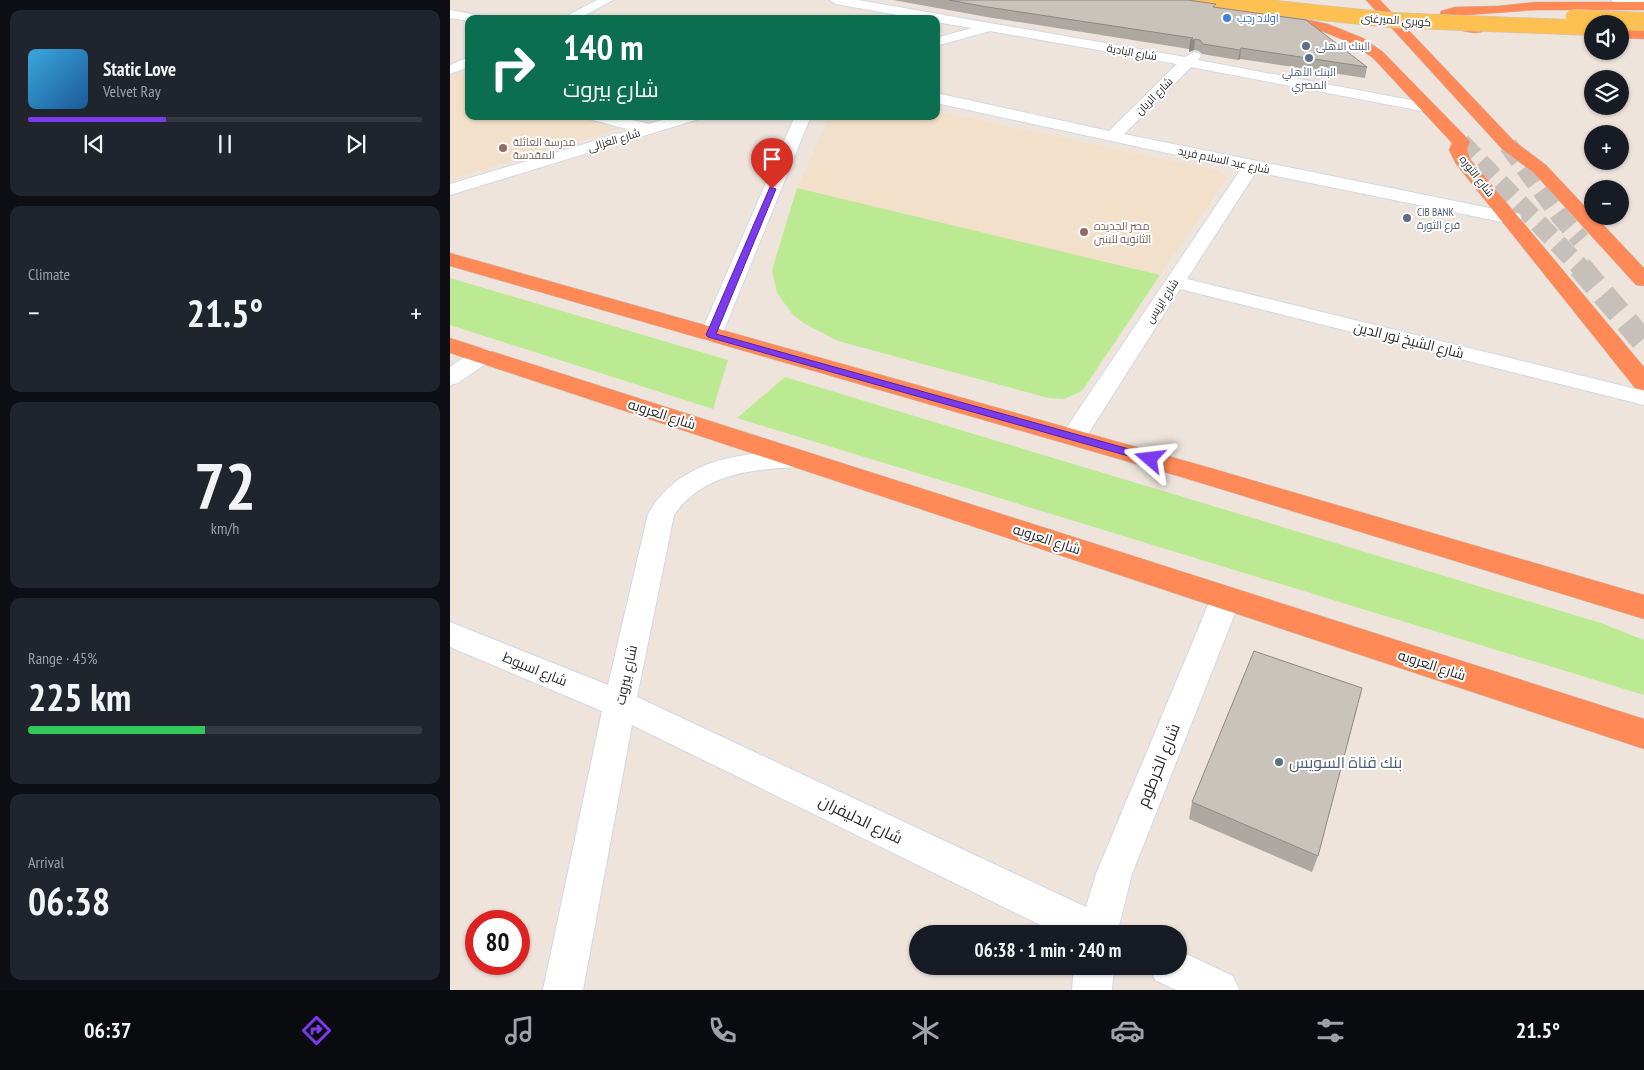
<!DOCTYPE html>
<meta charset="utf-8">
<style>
:root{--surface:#171b24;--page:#20242c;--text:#f1f3f6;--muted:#9ea1a6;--line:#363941;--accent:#7c3aed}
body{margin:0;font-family:"PT Sans Narrow",Cairo,sans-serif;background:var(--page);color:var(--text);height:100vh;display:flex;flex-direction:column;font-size:19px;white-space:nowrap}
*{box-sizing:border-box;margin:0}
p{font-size:16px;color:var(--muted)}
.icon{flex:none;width:28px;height:28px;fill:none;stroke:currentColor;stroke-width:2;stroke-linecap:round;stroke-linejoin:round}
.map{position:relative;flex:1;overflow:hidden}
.panel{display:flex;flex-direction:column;gap:10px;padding:10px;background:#0d0f14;width:450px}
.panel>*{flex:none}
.banner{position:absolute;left:15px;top:15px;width:475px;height:105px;border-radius:10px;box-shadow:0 1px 4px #0004;background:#0b6e4f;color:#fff;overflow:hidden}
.controls{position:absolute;left:1134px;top:15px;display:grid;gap:10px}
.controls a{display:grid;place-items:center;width:45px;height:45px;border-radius:50%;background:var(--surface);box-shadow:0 1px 4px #0004;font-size:25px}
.speed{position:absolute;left:15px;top:910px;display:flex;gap:10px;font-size:25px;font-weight:700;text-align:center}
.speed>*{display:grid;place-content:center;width:65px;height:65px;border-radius:50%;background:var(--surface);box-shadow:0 1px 4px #0004;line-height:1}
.speed .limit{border:8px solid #d22;background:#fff;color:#111}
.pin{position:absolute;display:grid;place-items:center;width:42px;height:42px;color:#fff;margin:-51px -21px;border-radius:50% 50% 50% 0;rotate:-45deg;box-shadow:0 0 5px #0007}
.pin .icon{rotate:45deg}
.me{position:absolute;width:55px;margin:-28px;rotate:287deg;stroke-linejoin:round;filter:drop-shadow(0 0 4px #0008)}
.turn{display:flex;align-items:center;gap:18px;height:105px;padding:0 15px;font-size:22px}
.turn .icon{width:65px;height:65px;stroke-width:2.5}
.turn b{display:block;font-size:35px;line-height:42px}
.big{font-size:38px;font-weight:700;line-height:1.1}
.panel .card{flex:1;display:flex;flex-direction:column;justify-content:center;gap:8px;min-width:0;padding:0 18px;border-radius:10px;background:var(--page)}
.panel .dial{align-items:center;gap:0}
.dial b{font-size:65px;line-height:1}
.song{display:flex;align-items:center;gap:15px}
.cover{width:60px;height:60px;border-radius:8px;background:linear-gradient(135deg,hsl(200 70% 55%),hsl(210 70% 35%))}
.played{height:5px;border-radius:2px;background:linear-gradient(90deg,var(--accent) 35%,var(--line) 35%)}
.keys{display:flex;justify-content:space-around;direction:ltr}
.heat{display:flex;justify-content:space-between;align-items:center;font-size:28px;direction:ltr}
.charge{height:8px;border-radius:4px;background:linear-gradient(90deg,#34c759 45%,var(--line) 0)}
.trip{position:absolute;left:459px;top:925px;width:278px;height:50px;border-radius:25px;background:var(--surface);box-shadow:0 1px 4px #0004;font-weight:700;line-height:50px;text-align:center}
.dock{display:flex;height:80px;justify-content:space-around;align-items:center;background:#090b0e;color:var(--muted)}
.dock .icon{width:35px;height:35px}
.dock .on{color:var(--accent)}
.dock b{font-size:22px;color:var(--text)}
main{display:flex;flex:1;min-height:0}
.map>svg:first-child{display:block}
.education{fill:#f2e0ca}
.green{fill:#bcea93}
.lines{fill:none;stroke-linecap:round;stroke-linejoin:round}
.major-tunnel-far1{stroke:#c7bfb9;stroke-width:19;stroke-dasharray:19 9;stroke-linecap:butt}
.major-tunnel{stroke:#c7bfb9;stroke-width:24;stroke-dasharray:24 12;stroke-linecap:butt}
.minor-casing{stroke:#d1d8e5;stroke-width:2}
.major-casing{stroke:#c4c4c4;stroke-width:1}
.highway-casing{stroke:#c4c4c4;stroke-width:1}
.minor{fill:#fff;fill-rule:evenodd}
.major{fill:#fec051;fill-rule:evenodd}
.highway{fill:#ff8a57;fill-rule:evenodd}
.major-bridge-casing{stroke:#c4c4c4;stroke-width:16;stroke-linecap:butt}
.major-bridge{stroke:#fec051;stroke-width:15}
.wall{fill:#ada8a1}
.shaded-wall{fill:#8d8883}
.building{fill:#c9c3bb;stroke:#8d8883}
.route{fill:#7c3aed;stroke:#51269a}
.shop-dot{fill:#3f7fe0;stroke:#fff;stroke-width:2}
.service-dot{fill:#5c6f8a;stroke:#fff;stroke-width:2}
.education-dot{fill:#8d6e63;stroke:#fff;stroke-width:2}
.labels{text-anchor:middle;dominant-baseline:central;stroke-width:4;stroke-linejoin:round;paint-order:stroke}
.far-shop-label{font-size:11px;fill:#366cbe;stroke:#fff;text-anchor:start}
.far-street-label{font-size:11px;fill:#2b2b2b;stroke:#fff}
.far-service-label{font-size:11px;fill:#4e5e75;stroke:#fff;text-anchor:start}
.far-education-label{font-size:11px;fill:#785e54;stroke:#fff;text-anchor:start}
.street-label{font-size:14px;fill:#2b2b2b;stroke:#fff}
.near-service-label{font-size:16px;fill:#4e5e75;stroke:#fff;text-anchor:start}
.near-street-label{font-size:16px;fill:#2b2b2b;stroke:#fff}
</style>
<main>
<section class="panel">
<div class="card">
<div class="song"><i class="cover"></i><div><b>Static Love</b><p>Velvet Ray</p></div></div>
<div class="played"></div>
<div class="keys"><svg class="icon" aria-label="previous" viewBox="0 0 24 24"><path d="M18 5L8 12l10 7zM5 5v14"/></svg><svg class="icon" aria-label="pause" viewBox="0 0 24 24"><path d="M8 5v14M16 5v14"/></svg><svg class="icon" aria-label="next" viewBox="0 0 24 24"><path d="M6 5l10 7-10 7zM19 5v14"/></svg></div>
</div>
<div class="card"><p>Climate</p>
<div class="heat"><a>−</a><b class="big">21.5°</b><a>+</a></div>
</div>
<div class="card dial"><b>72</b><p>km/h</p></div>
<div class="card"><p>Range · 45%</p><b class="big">225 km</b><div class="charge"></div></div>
<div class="card"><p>Arrival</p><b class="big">06:38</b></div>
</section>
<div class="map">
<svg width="1194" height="990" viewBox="0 0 1194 990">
<rect width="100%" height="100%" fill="#eee4dc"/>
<!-- education -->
<g class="education">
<polygon points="19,65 19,116 211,116 0,179 0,74"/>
<polygon points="486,111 769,171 777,178 710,275 347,188 380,116 486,116"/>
</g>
<!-- green -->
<g class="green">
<polygon points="347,188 710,275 632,391 614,399 598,398 388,341 355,324 343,315 327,293 322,270"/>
<polygon points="0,278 278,360 263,409 0,325"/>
<polygon points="335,377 1151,623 1194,640 1194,695 287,418"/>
</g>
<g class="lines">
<!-- major-tunnel-far1 -->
<g class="major-tunnel-far1">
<polyline points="1011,142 1131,268"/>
<polyline points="1058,145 1111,217 1131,240"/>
</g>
<!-- major-tunnel -->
<polyline class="major-tunnel" points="1130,267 1194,342"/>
<defs>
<g id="minor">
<polygon points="147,0 163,0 128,19 111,19"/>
<polygon points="380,0 408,0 735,57 744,52 749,53 751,56 748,60 982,104 985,107 982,110 977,112 741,67 674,134 1069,214 1071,218 1069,222 1062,224 806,172 737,279 1194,391 1194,405 730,289 633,442 624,444 615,442 612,436 615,430 791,169 486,103 486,93 659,131 727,64 540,31 486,46 486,38 522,28 486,22 486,19 470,19 386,4"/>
<polygon points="1161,0 1194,0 1194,7 1167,4"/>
<polygon points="0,10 33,16 34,19 19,19 19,21 0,18"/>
<polygon points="19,57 19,67 0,74 0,65"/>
<polygon points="137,116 165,116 199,124 226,116 251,116 249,119 0,195 0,184 181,130 139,119"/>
<polygon points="345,116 361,116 272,335 269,340 261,342 253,340 250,335"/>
<polygon points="33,348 41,350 44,355 41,360 8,383 0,385 0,367 25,350"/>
<path d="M331 451H350L359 453 363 459 359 465 350 467C303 469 253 473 224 515L187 697 636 907 646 874 761 598 766 590 776 587 786 590 791 598 682 874 668 930 670 934H609L182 725 133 990H93L152 711 0 647V622L158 685 198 514C227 464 278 455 331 451Z"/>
<polygon points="728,950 783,976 789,990 726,990 705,980 699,966 728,966"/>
<polygon points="624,966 664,966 662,990 622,990"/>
</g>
<polygon id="major" points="1170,24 1194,25 1194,33 1170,32"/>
<g id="highway">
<polygon points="916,0 930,0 1064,141 1096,165 1142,214 1142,216 1145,216 1194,268 1194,286 1186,285 1084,173 1052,149"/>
<path d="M1086 2H1194V10H1086L1003 16 1011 21 1032 26 1034 29 1032 32C1020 35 997 28 989 18L991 11 1005 7 1048 6Z"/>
<polygon points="826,13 878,24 913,38 933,52 1017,138 1020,142 1017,150 1020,159 1194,367 1194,390 1185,388 1006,164 999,150 1002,143 923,58 903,44 869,30 821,20 819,17"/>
<polygon points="1170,30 1194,31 1194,39 1170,38"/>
<polygon points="0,253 757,467 1194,595 1194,619 738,479 0,266"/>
<polygon points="0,338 1194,719 1194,749 0,353"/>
</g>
</defs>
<!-- minor casing -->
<use href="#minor" class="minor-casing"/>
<!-- major casing -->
<use href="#major" class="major-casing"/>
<!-- highway casing -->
<use href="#highway" class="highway-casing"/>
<!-- minor -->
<use href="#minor" class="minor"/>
<!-- major -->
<use href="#major" class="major"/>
<!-- highway -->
<use href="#highway" class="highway"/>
<defs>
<g id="major-bridge">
<polyline points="749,0 940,20 1142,28"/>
<polyline points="1123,17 1194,20"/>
</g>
</defs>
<!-- major-bridge casing -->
<use href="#major-bridge" class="major-bridge-casing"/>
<!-- major-bridge -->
<use href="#major-bridge" class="major-bridge"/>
</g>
<!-- wall -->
<g class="wall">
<polygon points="443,0 737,0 766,8 917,67 915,78 790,59 788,60 752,54 749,51 744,50 739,52 739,49 537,17"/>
<polygon points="742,802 868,856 862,872 739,819"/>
</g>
<!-- shaded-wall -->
<g class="shaded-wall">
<polygon points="745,39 744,50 739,52 740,41"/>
<polygon points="791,48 790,59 788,60 790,50"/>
</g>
<!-- building -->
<g class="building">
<polygon points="499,0 737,0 766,4 763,7 856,20 917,67 791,48 790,50 753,44 750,40 745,39 740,41 743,38 537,7"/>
<polygon points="804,651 912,688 868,856 742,802"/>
</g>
<!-- route -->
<polygon class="route" points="320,187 326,189 266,334 704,456 705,459 704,461 696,461 258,337 256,335"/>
<!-- markers -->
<circle class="shop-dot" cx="777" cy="18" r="5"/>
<g class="service-dot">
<circle cx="856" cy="46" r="5"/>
<circle cx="859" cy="58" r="5"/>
<circle cx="957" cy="218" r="5"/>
<circle cx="829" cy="762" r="5"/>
</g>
<g class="education-dot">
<circle cx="53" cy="148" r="5"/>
<circle cx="634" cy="232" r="5"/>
</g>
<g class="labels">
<!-- far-shop labels -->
<g class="far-shop-label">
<text x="787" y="18">اولاد رجب</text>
</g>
<!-- far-street labels -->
<g class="far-street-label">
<text transform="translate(946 20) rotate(4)">كوبري الميرغنى</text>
<text transform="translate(682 52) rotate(10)">شارع البادية</text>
<text transform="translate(704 96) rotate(-45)">شارع الريان</text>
<text transform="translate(164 140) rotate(-17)">شارع الغزالى</text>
<text transform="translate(774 160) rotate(12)">شارع عبد السلام فريد</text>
<text transform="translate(1027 176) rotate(52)">شارع الثوره</text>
<text transform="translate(712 301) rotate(-57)">شارع ايزيس</text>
</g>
<!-- far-service labels -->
<g class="far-service-label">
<text x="866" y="46">البنك الاهلى</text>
<text x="859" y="72" text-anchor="middle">البنك الأهلي<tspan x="859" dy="13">المصري</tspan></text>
<text x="967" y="212">CIB BANK<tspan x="967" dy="13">فرع الثورة</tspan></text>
</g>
<!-- far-education labels -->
<g class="far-education-label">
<text x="63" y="142">مدرسة العائلة<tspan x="63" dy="13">المقدسة</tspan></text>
<text x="644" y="226">مصر الجديده<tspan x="644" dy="13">الثانويه للبنين</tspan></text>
</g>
<!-- street labels -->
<g class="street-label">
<text transform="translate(959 340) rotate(14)">شارع الشيخ نور الدين</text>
<text transform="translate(212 414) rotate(18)">شارع العروبه</text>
<text transform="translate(597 539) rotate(18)">شارع العروبه</text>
<text transform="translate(982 665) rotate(18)">شارع العروبه</text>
<text transform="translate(85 669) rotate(22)">شارع اسيوط</text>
<text transform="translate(176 675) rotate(-78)">شارع بيروت</text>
</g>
<!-- near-service labels -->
<g class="near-service-label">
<text x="839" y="762">بنك قناة السويس</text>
</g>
<!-- near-street labels -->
<g class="near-street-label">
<text transform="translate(708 765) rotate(-68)">شارع الخرطوم</text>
<text transform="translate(411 819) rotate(26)">شارع الدليفران</text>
</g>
</g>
</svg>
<div class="controls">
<a><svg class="icon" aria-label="sound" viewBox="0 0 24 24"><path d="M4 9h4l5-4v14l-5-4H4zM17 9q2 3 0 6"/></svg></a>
<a><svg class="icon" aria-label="layers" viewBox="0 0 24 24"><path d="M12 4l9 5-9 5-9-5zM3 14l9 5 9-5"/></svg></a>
<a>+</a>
<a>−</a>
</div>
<div class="speed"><div class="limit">80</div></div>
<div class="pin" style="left:322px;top:189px;background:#d93025"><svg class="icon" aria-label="arrive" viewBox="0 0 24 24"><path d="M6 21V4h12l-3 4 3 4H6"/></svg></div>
<svg class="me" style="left:700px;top:459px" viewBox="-20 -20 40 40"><path d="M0-17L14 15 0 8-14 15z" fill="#7c3aed" stroke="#fff" stroke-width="4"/></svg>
<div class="trip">06:38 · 1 min · 240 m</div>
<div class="banner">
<div class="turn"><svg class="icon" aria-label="right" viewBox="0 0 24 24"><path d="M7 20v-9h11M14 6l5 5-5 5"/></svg><div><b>140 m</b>شارع بيروت</div></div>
</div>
</div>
</main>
<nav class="dock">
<b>06:37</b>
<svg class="icon on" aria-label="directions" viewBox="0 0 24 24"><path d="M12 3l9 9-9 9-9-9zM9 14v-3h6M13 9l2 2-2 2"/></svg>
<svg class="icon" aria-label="music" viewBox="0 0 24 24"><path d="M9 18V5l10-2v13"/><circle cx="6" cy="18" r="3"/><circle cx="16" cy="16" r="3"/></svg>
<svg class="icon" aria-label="phone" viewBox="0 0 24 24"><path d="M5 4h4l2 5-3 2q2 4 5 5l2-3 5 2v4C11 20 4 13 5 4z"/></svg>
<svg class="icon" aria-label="climate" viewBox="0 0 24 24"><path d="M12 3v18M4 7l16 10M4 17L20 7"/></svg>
<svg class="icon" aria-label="car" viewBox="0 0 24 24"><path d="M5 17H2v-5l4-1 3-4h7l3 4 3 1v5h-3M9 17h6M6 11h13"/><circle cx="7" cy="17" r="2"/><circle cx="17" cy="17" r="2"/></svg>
<svg class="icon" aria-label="filters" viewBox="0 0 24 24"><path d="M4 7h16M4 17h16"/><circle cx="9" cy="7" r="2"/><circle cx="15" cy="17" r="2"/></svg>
<b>21.5°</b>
</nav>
